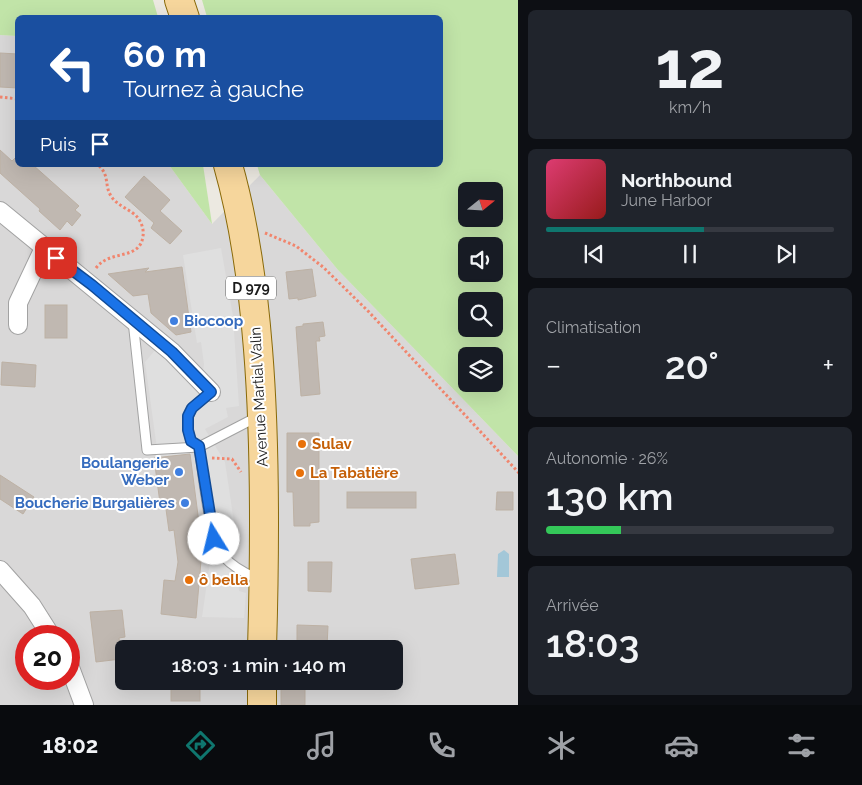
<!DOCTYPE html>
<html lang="fr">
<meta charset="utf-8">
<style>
:root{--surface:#171b24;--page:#20242c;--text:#f1f3f6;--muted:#9ea1a6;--line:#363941;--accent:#0f766e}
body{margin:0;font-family:Raleway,sans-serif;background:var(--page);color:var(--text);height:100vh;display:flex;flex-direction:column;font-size:19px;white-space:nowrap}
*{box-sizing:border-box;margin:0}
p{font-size:16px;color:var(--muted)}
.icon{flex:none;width:28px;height:28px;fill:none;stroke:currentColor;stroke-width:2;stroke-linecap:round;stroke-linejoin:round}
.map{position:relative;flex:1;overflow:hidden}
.side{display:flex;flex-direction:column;gap:10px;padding:10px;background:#0d0f14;width:344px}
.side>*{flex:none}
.top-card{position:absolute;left:15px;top:15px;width:428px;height:152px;border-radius:8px;box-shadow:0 5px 20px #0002;background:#1a4fa0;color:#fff;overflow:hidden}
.needle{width:32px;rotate:72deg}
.fabs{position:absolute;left:458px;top:182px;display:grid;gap:10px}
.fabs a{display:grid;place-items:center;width:45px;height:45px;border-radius:8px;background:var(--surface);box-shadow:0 5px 20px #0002;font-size:25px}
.speed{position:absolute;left:15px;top:625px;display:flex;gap:10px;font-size:25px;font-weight:700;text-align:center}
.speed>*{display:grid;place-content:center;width:65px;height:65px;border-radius:50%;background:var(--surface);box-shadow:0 5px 20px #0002;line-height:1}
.speed .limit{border:8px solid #d22;background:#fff;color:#111}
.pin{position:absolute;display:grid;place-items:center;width:42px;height:42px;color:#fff;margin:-21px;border-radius:10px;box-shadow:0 2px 8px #0006}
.me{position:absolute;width:55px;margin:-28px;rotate:351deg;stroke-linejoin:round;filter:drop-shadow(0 0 4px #0008)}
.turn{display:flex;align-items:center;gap:18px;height:105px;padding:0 25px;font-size:22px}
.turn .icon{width:65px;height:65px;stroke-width:2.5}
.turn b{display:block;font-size:35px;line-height:42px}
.then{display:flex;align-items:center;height:48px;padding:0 25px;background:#0003;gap:10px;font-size:19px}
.big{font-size:38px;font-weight:600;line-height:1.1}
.side .tile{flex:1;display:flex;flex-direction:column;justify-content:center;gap:8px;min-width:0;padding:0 18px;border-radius:8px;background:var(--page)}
.side .dial{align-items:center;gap:0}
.dial b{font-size:65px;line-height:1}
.song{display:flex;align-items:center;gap:15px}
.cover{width:60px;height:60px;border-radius:8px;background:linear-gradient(135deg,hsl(340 70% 55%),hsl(0 70% 35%))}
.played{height:5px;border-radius:2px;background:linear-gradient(90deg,var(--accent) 55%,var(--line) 55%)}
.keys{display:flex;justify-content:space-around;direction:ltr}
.heat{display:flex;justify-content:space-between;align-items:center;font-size:28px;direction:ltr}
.charge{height:8px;border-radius:4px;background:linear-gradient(90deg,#34c759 26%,var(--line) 0)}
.trip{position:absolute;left:115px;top:640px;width:288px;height:50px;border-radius:8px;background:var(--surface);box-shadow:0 5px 20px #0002;font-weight:600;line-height:50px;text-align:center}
.menu{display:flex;height:80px;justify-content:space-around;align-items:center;background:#090b0e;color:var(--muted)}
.menu .icon{width:35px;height:35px}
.menu .active{color:var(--accent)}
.menu b{font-size:22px;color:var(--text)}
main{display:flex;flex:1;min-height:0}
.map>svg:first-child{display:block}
.residential{fill:#d9d8d8;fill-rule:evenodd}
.grass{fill:#c1e4a8;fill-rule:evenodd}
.parking{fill:#dfdfdf}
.water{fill:#a3c7d8}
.building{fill:#c0b8b1;stroke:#bdb1a4}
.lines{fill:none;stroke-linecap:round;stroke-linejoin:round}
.lane-casing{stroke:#a2a2a2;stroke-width:11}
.street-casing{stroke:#a2a2a2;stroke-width:20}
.primary-casing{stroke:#896908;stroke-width:30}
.path{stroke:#f1856d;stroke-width:3;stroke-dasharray:2.5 2.5;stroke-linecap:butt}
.lane{stroke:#fff;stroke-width:9}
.street{stroke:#fff;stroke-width:18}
.primary{stroke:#f6d69c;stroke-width:28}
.route-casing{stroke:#114b97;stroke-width:12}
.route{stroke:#1a73e8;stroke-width:9}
.shop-dot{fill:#3f7fe0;stroke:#fff;stroke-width:2}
.food-dot{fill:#e8710a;stroke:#fff;stroke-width:2}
.labels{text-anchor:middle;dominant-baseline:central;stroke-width:4;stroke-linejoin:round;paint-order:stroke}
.shield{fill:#fff;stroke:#5f5f5f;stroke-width:1}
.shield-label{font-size:14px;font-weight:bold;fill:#1b1b1b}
.shop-label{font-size:15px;font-weight:bold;fill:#366cbe;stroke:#fff;text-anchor:end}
.street-label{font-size:15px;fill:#1b1b1b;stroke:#fff}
.food-label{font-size:15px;font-weight:bold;fill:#c56008;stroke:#fff;text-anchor:start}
</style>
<main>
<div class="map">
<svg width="519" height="705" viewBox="0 0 519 705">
<rect width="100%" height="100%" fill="#ece9e1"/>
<!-- residential -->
<path class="residential" d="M0 35 17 36 18 165H169L212 224 260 175 338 270 518 456V705H0ZM26 636H69V679H26ZM124 649H394V681H124Z"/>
<!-- grass -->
<g class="grass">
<polygon points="0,0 153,0 158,17 18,18 17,36 0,35"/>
<path d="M202 0H518V456L338 270 260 175 257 165H440V18L207 17ZM466 191H494V219H466ZM466 246H494V274H466ZM466 301H494V329H466ZM466 356H494V384H466Z"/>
<polygon points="169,165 203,165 212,224"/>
</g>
<!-- parking -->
<polygon class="parking" points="221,248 233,316 239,406 226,408 228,417 205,429 225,462 238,549 229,548 231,578 238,579 239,591 246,593 244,618 202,617 210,562 195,453 158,456 145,362 156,349 200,391 204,364 201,342 197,343 183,255"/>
<!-- water -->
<polygon class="water" points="504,550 509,554 509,577 497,577 498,554"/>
<!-- building -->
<g class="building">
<polygon points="0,53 18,54 18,88 0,87"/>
<polygon points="0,150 12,161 16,157 18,159 18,165 33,165 79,206 75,210 81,215 72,226 67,221 60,230 39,211 40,209 0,173"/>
<polygon points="144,176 170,200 160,211 182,231 170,244 151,228 154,223 125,197"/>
<polygon points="182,267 191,332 176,335 151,313 148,294 133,296 108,274 149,268 145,272"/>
<polygon points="312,269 316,296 298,300 298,298 289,299 286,272"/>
<rect x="45" y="305" width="22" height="33"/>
<polygon points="323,322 325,336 319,337 320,341 316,341 320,394 301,396 296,327 303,326 303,324"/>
<polygon points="2,362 36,365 35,387 1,385"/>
<polygon points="287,433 319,433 319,522 310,523 310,526 294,526 293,492 287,492"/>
<polygon points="190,454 204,561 201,561 196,618 161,614 164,580 175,581 178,562 174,530 169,531 165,502 160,503 154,458"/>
<polygon points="0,475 34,497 23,514 0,499"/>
<rect x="347" y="492" width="69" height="16"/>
<polygon points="497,492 513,492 513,510 496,510"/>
<polygon points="455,554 459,584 415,589 411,559"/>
<polygon points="308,562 332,562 331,592 308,591"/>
<polygon points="122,610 125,637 119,638 121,659 96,662 90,612"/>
<polygon points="297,625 328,626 327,647 297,647"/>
<rect x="171" y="681" width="29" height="20"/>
<rect x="281" y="681" width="24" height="24"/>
</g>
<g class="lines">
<defs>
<g id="lane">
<polyline points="133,321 147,450 199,447 259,416"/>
<path d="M211 392 192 408 188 417V430L191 441 199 447C203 472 209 539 223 556 233 567 246 574 259 579"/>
</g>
<g id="street">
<polyline points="0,211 172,352 211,392"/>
<polyline points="18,325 18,303 44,248"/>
<polyline points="0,570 32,606 51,636"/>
<polyline points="69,665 84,705"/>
</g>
<g id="primary">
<polyline points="179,0 185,18"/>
<path d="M228 165C245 225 253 286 258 349 266 448 265 549 262 649"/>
<polyline points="262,705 262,681"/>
</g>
</defs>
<!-- lane casing -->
<use href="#lane" class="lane-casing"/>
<!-- street casing -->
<use href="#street" class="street-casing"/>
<!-- primary casing -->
<use href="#primary" class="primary-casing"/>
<!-- path -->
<g class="path">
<polyline points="0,97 18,99"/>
<polyline points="265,233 296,246 323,267 368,311 519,473"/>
<path d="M96 268C110 249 140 261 143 236 144 231 142 223 138 218 132 210 117 206 111 196 104 185 110 175 98 165"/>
<polyline points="212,458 232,459 241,472"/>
</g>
<!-- lane -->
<use href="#lane" class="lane"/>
<!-- street -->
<use href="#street" class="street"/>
<!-- primary -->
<use href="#primary" class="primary"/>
</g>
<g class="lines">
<defs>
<polyline id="route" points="56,258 92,285 172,352 211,392 192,408 188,416 188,430 191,441 199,446 214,539"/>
</defs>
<!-- route casing -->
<use href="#route" class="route-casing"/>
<!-- route -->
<use href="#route" class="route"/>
</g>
<!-- markers -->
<g class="shop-dot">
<circle cx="174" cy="321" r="5"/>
<circle cx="179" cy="472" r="5"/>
<circle cx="185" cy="503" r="5"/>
</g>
<g class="food-dot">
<circle cx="302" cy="444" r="5"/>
<circle cx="300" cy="473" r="5"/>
<circle cx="189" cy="580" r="5"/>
</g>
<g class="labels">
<!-- shield labels -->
<rect class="shield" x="226" y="276.5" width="50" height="23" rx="4"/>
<g class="shield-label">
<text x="251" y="288">D 979</text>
</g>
<!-- shop labels -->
<g class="shop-label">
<text x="184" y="321" text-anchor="start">Biocoop</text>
<text x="169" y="463">Boulangerie<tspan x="169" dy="17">Weber</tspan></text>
<text x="175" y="503">Boucherie Burgalières</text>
</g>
<!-- street labels -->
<g class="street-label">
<text transform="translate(259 397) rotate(-93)">Avenue Martial Valin</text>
</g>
<!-- food labels -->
<g class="food-label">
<text x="312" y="444">Sulav</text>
<text x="310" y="473">La Tabatière</text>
<text x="199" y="580">ô bella</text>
</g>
</g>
</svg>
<div class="fabs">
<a><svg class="needle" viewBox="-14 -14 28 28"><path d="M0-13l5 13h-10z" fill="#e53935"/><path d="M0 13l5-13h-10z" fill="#9ea1a6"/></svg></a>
<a><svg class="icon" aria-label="sound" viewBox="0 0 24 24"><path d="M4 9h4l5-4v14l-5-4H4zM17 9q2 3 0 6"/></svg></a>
<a><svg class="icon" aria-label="search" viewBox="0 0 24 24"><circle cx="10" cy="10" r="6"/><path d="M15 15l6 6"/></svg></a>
<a><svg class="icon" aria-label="layers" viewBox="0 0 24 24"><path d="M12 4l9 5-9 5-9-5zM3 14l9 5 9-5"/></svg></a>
</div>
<div class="speed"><div class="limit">20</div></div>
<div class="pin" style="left:56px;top:258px;background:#d93025"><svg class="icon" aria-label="arrive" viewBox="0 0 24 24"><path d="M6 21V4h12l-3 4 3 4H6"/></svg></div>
<svg class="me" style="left:214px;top:539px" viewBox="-20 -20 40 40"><circle r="19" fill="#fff"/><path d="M0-13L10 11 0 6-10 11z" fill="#1a73e8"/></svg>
<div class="trip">18:03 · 1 min · 140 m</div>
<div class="top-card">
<div class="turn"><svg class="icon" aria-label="left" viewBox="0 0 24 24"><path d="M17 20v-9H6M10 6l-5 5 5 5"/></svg><div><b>60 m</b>Tournez à gauche</div></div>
<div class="then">Puis<svg class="icon" aria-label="arrive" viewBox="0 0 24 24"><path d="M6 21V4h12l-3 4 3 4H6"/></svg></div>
</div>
</div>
<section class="side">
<div class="tile dial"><b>12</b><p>km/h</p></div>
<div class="tile">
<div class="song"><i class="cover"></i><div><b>Northbound</b><p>June Harbor</p></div></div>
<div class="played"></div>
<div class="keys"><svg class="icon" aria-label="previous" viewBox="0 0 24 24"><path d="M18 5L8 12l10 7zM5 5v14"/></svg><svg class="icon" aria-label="pause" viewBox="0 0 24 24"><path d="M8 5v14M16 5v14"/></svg><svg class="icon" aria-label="next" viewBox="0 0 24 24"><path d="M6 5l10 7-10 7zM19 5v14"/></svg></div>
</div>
<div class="tile"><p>Climatisation</p>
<div class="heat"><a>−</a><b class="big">20°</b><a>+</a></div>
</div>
<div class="tile"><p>Autonomie · 26%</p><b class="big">130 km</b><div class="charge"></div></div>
<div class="tile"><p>Arrivée</p><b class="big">18:03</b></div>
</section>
</main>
<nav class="menu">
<b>18:02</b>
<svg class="icon active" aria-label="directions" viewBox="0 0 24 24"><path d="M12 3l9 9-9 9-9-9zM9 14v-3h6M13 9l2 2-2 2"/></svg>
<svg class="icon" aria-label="music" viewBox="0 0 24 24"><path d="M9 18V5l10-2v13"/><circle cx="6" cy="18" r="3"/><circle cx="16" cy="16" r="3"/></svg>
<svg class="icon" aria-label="phone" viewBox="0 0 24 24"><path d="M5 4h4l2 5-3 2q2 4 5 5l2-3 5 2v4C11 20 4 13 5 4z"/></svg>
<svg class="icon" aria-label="climate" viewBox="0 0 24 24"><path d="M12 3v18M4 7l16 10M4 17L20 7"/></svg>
<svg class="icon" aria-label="car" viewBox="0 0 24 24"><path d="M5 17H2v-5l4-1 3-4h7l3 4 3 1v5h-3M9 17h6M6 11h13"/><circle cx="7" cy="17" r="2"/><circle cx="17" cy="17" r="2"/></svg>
<svg class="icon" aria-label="filters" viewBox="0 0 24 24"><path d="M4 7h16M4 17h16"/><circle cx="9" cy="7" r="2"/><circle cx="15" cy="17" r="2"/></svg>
</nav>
